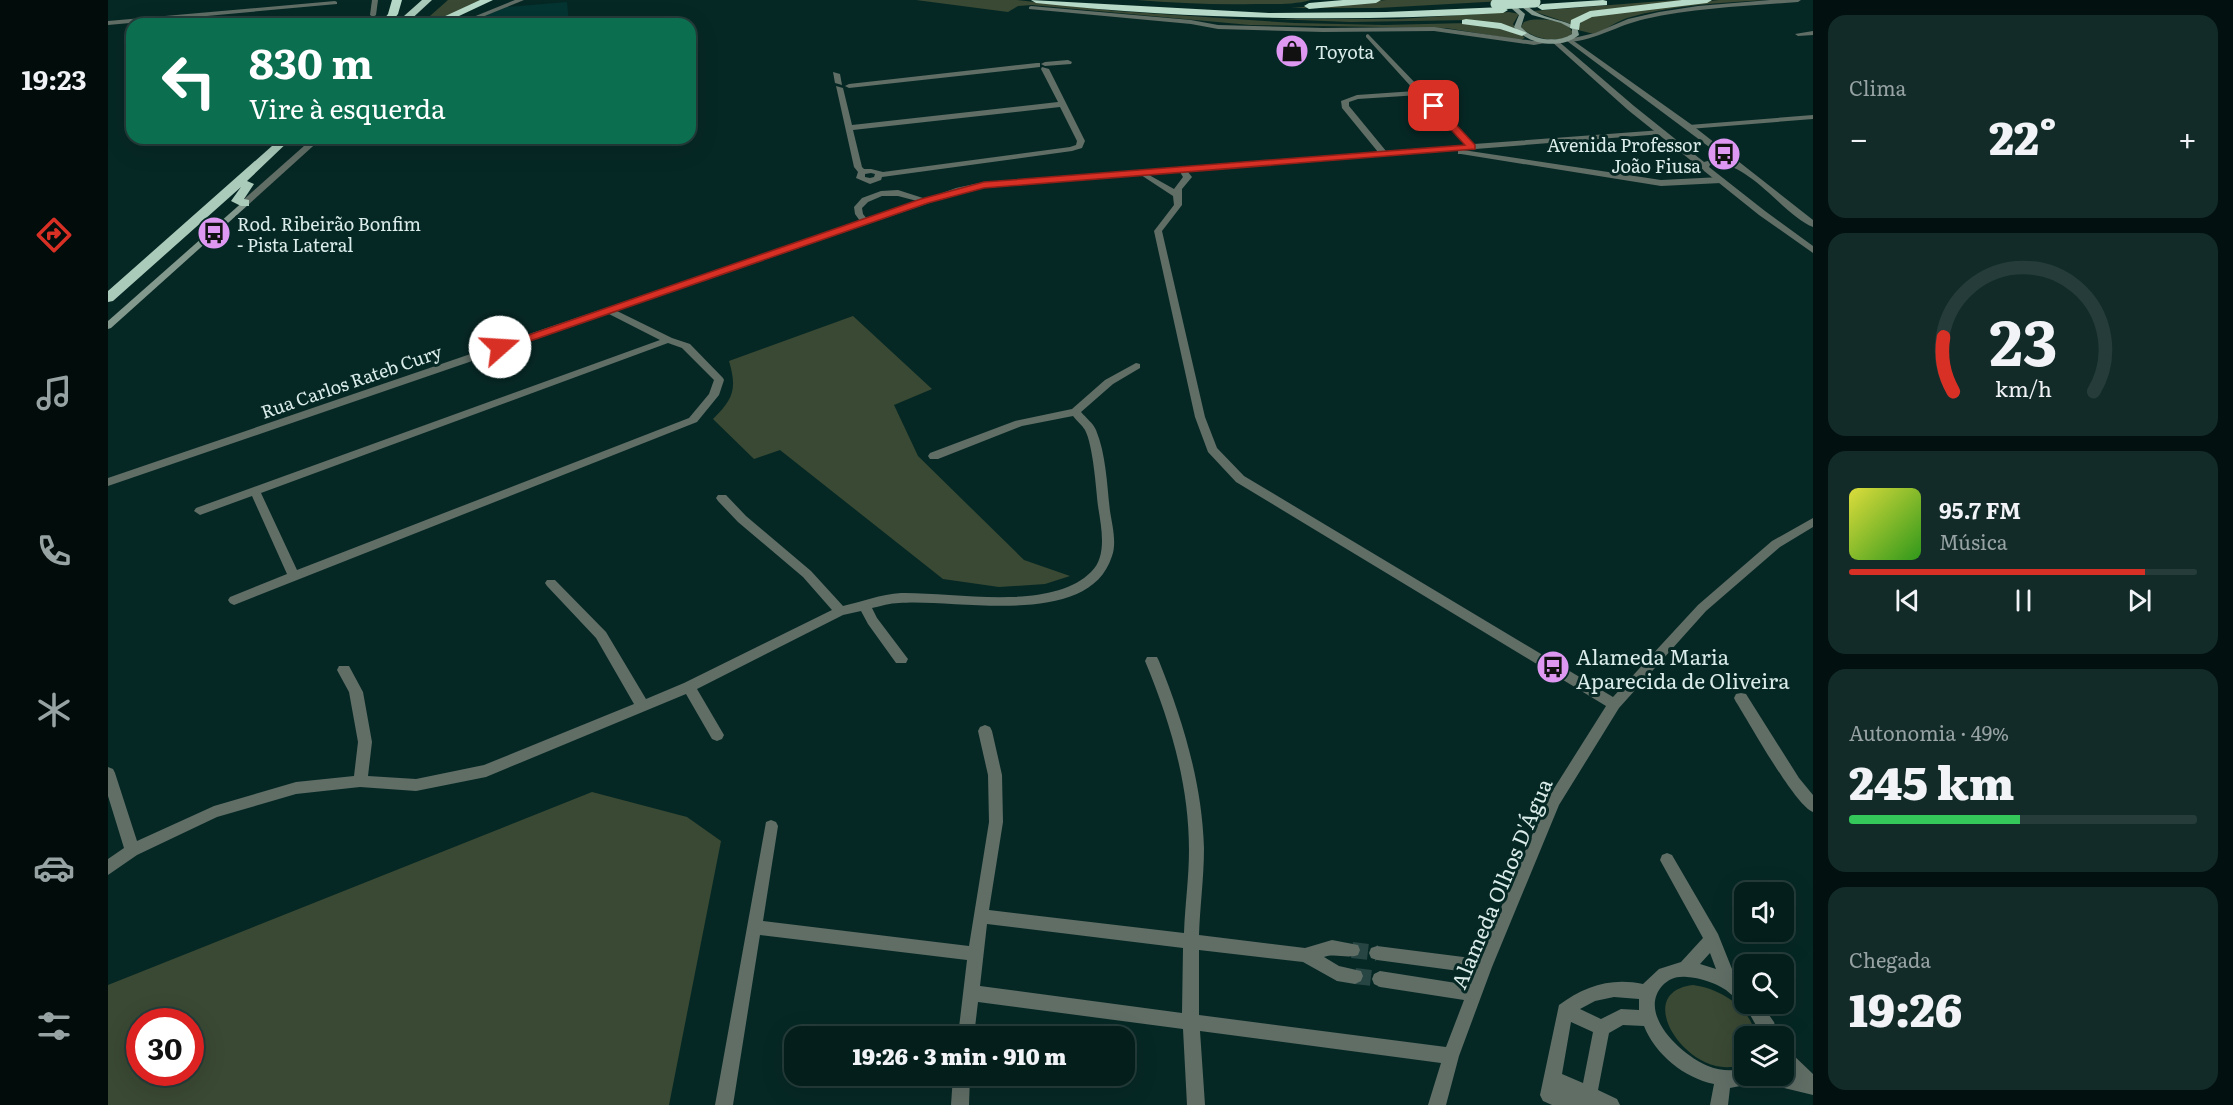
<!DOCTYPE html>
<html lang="pt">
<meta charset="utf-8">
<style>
:root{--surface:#041e1c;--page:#122b29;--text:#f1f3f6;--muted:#97a2a3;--line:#253c3b;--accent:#d93025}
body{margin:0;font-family:Literata,serif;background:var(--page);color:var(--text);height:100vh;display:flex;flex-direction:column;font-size:22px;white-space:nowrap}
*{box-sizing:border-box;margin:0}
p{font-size:20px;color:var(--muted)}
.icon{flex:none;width:33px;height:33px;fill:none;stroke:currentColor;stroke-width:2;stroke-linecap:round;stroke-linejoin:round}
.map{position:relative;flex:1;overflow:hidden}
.side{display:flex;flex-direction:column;gap:15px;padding:15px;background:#02100f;width:420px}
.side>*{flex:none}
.guide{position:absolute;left:18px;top:18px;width:570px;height:126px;border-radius:18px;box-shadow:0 6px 24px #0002,0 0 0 2px var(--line);background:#0b6e4f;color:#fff;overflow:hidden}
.tools{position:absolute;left:1626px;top:882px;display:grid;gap:12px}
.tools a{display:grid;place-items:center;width:60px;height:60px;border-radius:12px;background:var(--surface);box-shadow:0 6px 24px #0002,0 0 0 2px var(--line);font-size:30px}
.speed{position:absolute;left:18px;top:1008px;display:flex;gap:12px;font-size:30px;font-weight:700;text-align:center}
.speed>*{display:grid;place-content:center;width:78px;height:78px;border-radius:50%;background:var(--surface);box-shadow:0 6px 24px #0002,0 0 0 2px var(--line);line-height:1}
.speed .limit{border:9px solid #d22;background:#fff;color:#111}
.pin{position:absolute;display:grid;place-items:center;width:51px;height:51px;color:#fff;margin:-26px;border-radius:12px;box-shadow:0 3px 9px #0006}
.me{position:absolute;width:66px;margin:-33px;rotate:71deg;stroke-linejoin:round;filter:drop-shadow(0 0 4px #0008)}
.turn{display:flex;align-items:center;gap:21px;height:126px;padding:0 24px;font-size:27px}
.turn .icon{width:78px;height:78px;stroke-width:2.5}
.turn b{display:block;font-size:42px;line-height:51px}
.big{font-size:45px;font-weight:800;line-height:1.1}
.side .widget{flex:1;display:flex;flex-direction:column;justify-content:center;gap:9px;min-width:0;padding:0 21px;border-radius:18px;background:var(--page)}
.side .dial{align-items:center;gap:0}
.dial svg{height:156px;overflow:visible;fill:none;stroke:var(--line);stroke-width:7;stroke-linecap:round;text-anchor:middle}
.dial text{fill:var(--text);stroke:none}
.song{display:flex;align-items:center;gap:18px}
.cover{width:72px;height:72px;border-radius:9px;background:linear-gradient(135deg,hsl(60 70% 55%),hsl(110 70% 35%))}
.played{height:6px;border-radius:3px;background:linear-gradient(90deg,var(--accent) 85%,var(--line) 85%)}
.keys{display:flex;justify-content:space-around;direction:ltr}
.heat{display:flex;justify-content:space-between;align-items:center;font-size:33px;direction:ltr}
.charge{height:9px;border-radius:4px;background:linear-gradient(90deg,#34c759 49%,var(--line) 0)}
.trip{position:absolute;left:676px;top:1026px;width:351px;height:60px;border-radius:18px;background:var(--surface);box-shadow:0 6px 24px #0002,0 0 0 2px var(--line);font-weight:800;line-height:60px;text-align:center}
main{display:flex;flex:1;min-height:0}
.menu{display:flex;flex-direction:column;width:108px;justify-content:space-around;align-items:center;background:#020c0b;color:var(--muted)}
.menu .icon{width:42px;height:42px}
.menu .active{color:var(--accent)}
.menu b{font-size:27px;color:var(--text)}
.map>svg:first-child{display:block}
.built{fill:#043532}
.green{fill:#3a4933;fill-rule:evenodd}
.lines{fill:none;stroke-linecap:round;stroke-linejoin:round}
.minor-tunnel{stroke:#264543;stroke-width:16;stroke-dasharray:16 8;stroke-linecap:butt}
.minor{fill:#606e66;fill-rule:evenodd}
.tertiary{fill:#606e66;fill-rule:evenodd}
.secondary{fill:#83998d;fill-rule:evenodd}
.trunk{fill:#aacaba;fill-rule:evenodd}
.motorway{fill:#b6dac7;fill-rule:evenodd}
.motorway-bridge{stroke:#b6dac7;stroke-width:11}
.route{fill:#d93025;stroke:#8d1f18;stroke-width:1.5}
.labels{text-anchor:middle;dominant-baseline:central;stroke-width:6;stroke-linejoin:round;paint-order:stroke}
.far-poi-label{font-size:18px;fill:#daecea;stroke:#062825;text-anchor:start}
.far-street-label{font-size:18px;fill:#daecea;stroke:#062825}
.poi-label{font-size:21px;fill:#daecea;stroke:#062825;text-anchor:start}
.street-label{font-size:21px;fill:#daecea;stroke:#062825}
</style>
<main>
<nav class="menu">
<b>19:23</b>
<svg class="icon active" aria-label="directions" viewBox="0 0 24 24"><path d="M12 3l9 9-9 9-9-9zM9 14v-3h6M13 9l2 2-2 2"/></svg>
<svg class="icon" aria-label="music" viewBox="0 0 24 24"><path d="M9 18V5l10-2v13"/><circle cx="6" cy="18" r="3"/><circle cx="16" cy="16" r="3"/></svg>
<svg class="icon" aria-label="phone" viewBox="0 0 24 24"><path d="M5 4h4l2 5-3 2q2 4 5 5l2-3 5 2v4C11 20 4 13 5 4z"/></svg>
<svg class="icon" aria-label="climate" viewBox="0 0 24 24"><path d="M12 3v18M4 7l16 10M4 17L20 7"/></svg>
<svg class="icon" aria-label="car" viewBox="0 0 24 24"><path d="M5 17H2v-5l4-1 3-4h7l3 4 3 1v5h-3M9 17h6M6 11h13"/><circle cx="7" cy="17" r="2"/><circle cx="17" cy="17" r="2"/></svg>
<svg class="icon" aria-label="filters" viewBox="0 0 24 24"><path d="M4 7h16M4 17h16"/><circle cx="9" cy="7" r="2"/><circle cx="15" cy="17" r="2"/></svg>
</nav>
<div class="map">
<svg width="1705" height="1105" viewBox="0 0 1705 1105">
<rect width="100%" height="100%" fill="#062825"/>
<!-- built -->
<polygon class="built" points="459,2 461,24 357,24 399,7"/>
<!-- green -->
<g class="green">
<path d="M340 0H373C358 6 326 24 313 24Z"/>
<polygon points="808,0 909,0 1008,11 1186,23 1276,25 1359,23 1379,25 1414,35 1417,38 1412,40 1338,28 1142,25 924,5 910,6 900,12"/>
<path d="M1029 0H1203C1185 5 1166 4 1147 4 1107 5 1068 3 1029 0Z"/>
<polygon points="1279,0 1393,0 1395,1 1270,8 1183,8"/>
<polygon points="1567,0 1588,0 1480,13 1472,16 1463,24 1425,11"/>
<path d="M1611 0H1658C1612 3 1563 5 1519 18 1507 22 1498 30 1486 34L1470 30C1472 17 1482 17 1493 13Z"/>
<polygon points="1401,12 1411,14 1405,24 1407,28 1360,20 1243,22 1164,19 1290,19"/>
<path d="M1422 20C1436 19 1458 19 1465 33 1451 45 1425 39 1413 27L1416 22Z"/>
<path d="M745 316 824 389 786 405 810 456 916 560 962 576 937 584 891 587 835 579 672 450 646 459 605 419C626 399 629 388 621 361Z"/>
<path d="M484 792 579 817 613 841 561 1105H0V985ZM32 1022H82V1072H32Z"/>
<path d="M1585 985C1613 989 1642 1007 1648 1036H1636V1063C1587 1088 1518 993 1585 985Z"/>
</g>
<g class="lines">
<!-- minor-tunnel -->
<g class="minor-tunnel">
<polyline points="1244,950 1269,953"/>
<polyline points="1247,976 1272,979"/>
</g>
<!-- minor -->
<g class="minor">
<polygon points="264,0 270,0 268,15 265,17 262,15"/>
<polygon points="407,0 416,0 357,24 348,24"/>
<path d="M1662 0H1693L1690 2C1639 6 1587 8 1537 19 1510 25 1488 40 1461 42L1457 40 1487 33 1520 19 1551 12 1590 6Z"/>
<polygon points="227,1 229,2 229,4 0,25 0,21"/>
<polygon points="923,6 1083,20 1110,25 1215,28 1326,27 1426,41 1444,39 1448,41 1426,45 1326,31 1215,32 1110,29 1083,24 921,9 921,7"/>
<polygon points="1705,31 1705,35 1690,36 1687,34"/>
<path d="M1260 34 1366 144 1554 130 1558 132 1554 134 1355 150 1553 180 1613 177 1617 180 1613 183 1553 186 1353 154H1350V150L1080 172 1084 177 1074 189V205L1054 231 1097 417 1109 448 1136 476 1505 697 1590 605 1664 541 1705 518V527L1672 547 1598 611 1511 708 1451 805 1384 967 1351 1056 1338 1105H1320L1333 1063 1092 1031 1097 1105H1079L1075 1029 870 1002 866 1036H850L859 960 652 935 625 1105H607L658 822 663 820 668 822 670 826 655 921 861 946 881 822 880 775 870 731 872 727 877 725 882 727 884 731 894 775 895 822 881 910 1076 933C1077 905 1081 878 1081 850 1081 784 1062 721 1037 661L1039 657H1049L1051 661C1075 721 1094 783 1096 848 1096 877 1092 906 1091 935L1197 948 1224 940 1250 945 1252 950 1250 955C1239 959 1227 953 1216 957L1231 966 1253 971 1255 976 1253 981 1247 984 1229 981 1195 962 1091 950V1015L1338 1047 1356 1000 1272 987 1266 984 1264 979 1266 974 1272 971 1361 985 1366 973 1269 960 1263 958 1261 953 1263 948 1269 946 1371 959 1440 798 1498 706 1128 482 1100 452 1087 417 1046 231 1066 205 1065 196 1033 175 876 188 853 192 509 311 564 338 582 344 615 378 616 380 611 395 589 422 126 605 122 603 120 600 122 597 179 574 144 496 92 515 86 511 88 508 552 340 501 314 0 486V478L752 221 747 214 746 207 754 198 773 191 790 190 818 199 848 188 876 182 1270 152 1234 108 1233 101 1249 95 1307 91 1258 37V35ZM1311 95 1358 145 1278 151 1241 106V102L1250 99ZM1072 172 1075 177 1066 189 1041 175ZM774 196H790L809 201 759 219 755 214 754 208 760 202ZM560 343 574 348 606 380 601 394 581 418 189 570 153 493ZM879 924 1075 948 1074 1013 872 986Z"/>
<polygon points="960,60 964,62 963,64 937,66 933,64 937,62"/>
<polygon points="929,63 932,63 932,67 741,88 737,86 741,84"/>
<path d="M934 67 941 69 977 141 974 148 964 151 774 177 773 180 762 184 748 178 750 172 746 167 728 86 735 88 744 125 950 102 933 69ZM952 107 969 141 968 145 962 147 775 172 763 169H756L754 167 745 130ZM763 173 767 174 766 177 762 178 757 177V174Z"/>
<polygon points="725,72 732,74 734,85 727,83"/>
<polygon points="1705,115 1705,119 1581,129 1577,127 1581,125"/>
<polygon points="205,138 214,138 140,205 134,205 134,201"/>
<path d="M1028 363 1032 364V368L1005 384 973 412C978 418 985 423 988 430 998 454 999 485 1002 511 1004 524 1009 543 1004 556 981 630 848 598 791 603 782 603 773 606 764 608L769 618 800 659 798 663H788L760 624 753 611 735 615 589 689 616 735 614 739 609 741 604 739 578 694 378 777 308 791 252 787 188 794 109 817 29 855 0 875V859L16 848 0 796V767L5 769 7 773 29 841 106 806 188 782 246 776 250 742 241 692 229 670 231 666H241L255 692 264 742 260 776 308 779 376 765 526 704 488 638 439 586 437 583 439 580H447L498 632 538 699 576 683 724 610 695 577 630 522 610 501 608 498 610 495H618L638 516 703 571 735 606C753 602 773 594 793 593 846 592 943 612 983 572 1000 556 993 526 990 506 988 488 985 445 977 430 974 425 968 420 965 416L914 426 830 459H822L820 456 822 453 907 421 964 409 997 380Z"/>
<path d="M1633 693 1638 694 1691 778 1705 795V812C1687 806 1641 722 1628 702L1626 698 1628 694Z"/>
<path d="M1559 853 1564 855 1610 934 1628 979 1636 985V1004H1653L1666 1022 1670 1036H1654L1636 1004V1003C1629 1000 1624 995 1618 990 1606 982 1592 978 1579 977 1568 976 1561 979 1554 986 1529 1015 1575 1056 1600 1066 1612 1071 1624 1071 1636 1069V1076H1676V1071L1678 1072 1676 1069V1050L1682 1052 1705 1074V1095L1652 1082 1622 1088 1620 1105H1602L1606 1084C1576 1078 1547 1054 1536 1026L1515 1025 1501 1033 1490 1090 1509 1099 1512 1105H1444L1435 1101 1432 1095 1451 1005C1476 986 1504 977 1535 984L1551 969 1573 962 1595 938 1552 860 1554 855ZM1602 953 1608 969 1592 964ZM1506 997 1531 999V1010L1513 1009 1493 1019 1472 1009 1487 1001ZM1463 1022 1485 1032 1475 1083 1454 1074Z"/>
<polygon points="845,1076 862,1076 861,1105 843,1105"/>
</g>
<!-- tertiary -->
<path class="tertiary" d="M1459 39H1463L1584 125 1705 220V227C1675 215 1637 156 1602 165L1601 167 1657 211 1705 246V253L1651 215 1520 110 1443 41 1449 40 1526 106 1596 162 1607 159 1620 161 1459 41Z"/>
<!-- secondary -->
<g class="secondary">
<path d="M1394 0H1401L1417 14 1413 27C1425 40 1448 44 1464 34V29L1453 23 1424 15 1405 0C1415 0 1418 6 1426 11 1439 19 1456 20 1469 27L1471 35C1453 50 1420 45 1406 27L1411 15Z"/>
<polygon points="137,200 141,203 140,205 3,328 0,329 0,321"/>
</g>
<!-- trunk -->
<g class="trunk">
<polygon points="314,0 324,0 298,24 287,24"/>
<polygon points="173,138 184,138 139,181 146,184 136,199 141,200 141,206 133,206 123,201 133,187 5,301 0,302 0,291"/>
</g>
<!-- motorway -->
<g class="motorway">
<polygon points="284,0 294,0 290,14 282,24 272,24 280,14"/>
<polygon points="372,0 385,0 334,24 320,24"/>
<path d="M923 0 1161 13 1278 12 1395 7 1400 10 1395 13C1239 22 1084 20 928 3Z"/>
<polygon points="1235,0 1273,0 1268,3 1201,9 1196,6 1201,3"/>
<polygon points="1495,0 1499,1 1499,5 1434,10 1429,7 1434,4"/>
<polygon points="1574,0 1604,0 1599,3 1484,17 1472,23 1471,30 1462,28 1463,20 1482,11"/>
<polygon points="1358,19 1393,23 1419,33 1414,36 1392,29 1354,24 1354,20"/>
</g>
<!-- motorway-bridge -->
<polyline class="motorway-bridge" points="1388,4 1427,2"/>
</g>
<!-- route -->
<polygon class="route" points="1323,104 1329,104 1367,145 1367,149 876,188 820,203 396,350 392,351 386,347 813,199 876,182 1357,145 1323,108"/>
<!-- icons -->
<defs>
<symbol id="shop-disc" viewBox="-11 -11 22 22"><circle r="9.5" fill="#de98f2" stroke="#062825"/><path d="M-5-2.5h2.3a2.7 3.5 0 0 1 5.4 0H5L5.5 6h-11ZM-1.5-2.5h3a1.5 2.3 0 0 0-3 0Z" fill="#111"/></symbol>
<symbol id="bus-disc" viewBox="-11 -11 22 22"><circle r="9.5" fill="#de98f2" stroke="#062825"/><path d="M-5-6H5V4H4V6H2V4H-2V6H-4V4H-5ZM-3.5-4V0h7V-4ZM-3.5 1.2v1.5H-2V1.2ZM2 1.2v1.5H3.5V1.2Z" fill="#111"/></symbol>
</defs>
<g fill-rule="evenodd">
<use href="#shop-disc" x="1165" y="32" width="38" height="38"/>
<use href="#bus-disc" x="1597" y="135" width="38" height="38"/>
<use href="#bus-disc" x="87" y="214" width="38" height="38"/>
<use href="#bus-disc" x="1426" y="648" width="38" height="38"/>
</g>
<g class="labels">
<!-- far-poi labels -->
<g class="far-poi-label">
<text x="1207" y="51">Toyota</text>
<text x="1593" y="144" text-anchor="end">Avenida Professor<tspan x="1593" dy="21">João Fiusa</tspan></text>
<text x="129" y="223">Rod. Ribeirão Bonfim<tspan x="129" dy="21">- Pista Lateral</tspan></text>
</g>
<!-- far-street labels -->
<g class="far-street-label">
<text transform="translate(243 381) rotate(-19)">Rua Carlos Rateb Cury</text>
</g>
<!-- poi labels -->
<g class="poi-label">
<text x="1468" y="655">Alameda Maria<tspan x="1468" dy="24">Aparecida de Oliveira</tspan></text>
</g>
<!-- street labels -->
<g class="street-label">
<text transform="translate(1392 883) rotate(-67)">Alameda Olhos D'Água</text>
</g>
</g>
</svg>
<div class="tools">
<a><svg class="icon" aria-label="sound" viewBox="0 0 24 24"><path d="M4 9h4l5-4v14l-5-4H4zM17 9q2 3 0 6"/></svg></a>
<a><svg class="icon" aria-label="search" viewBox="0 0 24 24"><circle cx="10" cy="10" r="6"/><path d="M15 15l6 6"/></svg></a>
<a><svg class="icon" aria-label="layers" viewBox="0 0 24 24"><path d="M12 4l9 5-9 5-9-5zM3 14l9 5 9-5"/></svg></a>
</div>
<div class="speed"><div class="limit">30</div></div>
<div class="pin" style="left:1326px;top:106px;background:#d93025"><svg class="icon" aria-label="arrive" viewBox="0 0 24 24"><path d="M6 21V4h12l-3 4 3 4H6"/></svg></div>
<svg class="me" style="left:392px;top:347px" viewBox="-20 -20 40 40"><circle r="19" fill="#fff"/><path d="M0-13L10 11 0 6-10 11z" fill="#d93025"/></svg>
<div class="trip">19:26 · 3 min · 910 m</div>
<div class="guide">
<div class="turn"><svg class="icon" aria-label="left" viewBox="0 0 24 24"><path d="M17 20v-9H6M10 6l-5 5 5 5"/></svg><div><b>830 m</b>Vire à esquerda</div></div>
</div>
</div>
<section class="side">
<div class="widget"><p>Clima</p>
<div class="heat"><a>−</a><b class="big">22°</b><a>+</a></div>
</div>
<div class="widget dial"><svg viewBox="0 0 100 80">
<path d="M14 69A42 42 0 1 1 86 69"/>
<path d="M14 69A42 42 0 0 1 9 41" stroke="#d93025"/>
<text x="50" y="56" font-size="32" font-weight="700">23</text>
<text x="50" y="72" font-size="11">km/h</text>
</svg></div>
<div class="widget">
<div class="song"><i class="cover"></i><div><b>95.7 FM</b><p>Música</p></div></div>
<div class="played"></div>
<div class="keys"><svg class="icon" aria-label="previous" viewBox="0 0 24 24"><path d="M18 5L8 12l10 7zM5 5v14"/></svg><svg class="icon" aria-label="pause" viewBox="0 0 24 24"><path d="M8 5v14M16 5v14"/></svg><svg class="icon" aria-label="next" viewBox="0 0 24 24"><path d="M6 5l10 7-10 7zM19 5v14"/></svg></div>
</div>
<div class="widget"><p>Autonomia · 49%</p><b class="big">245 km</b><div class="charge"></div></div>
<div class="widget"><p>Chegada</p><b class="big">19:26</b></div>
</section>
</main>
